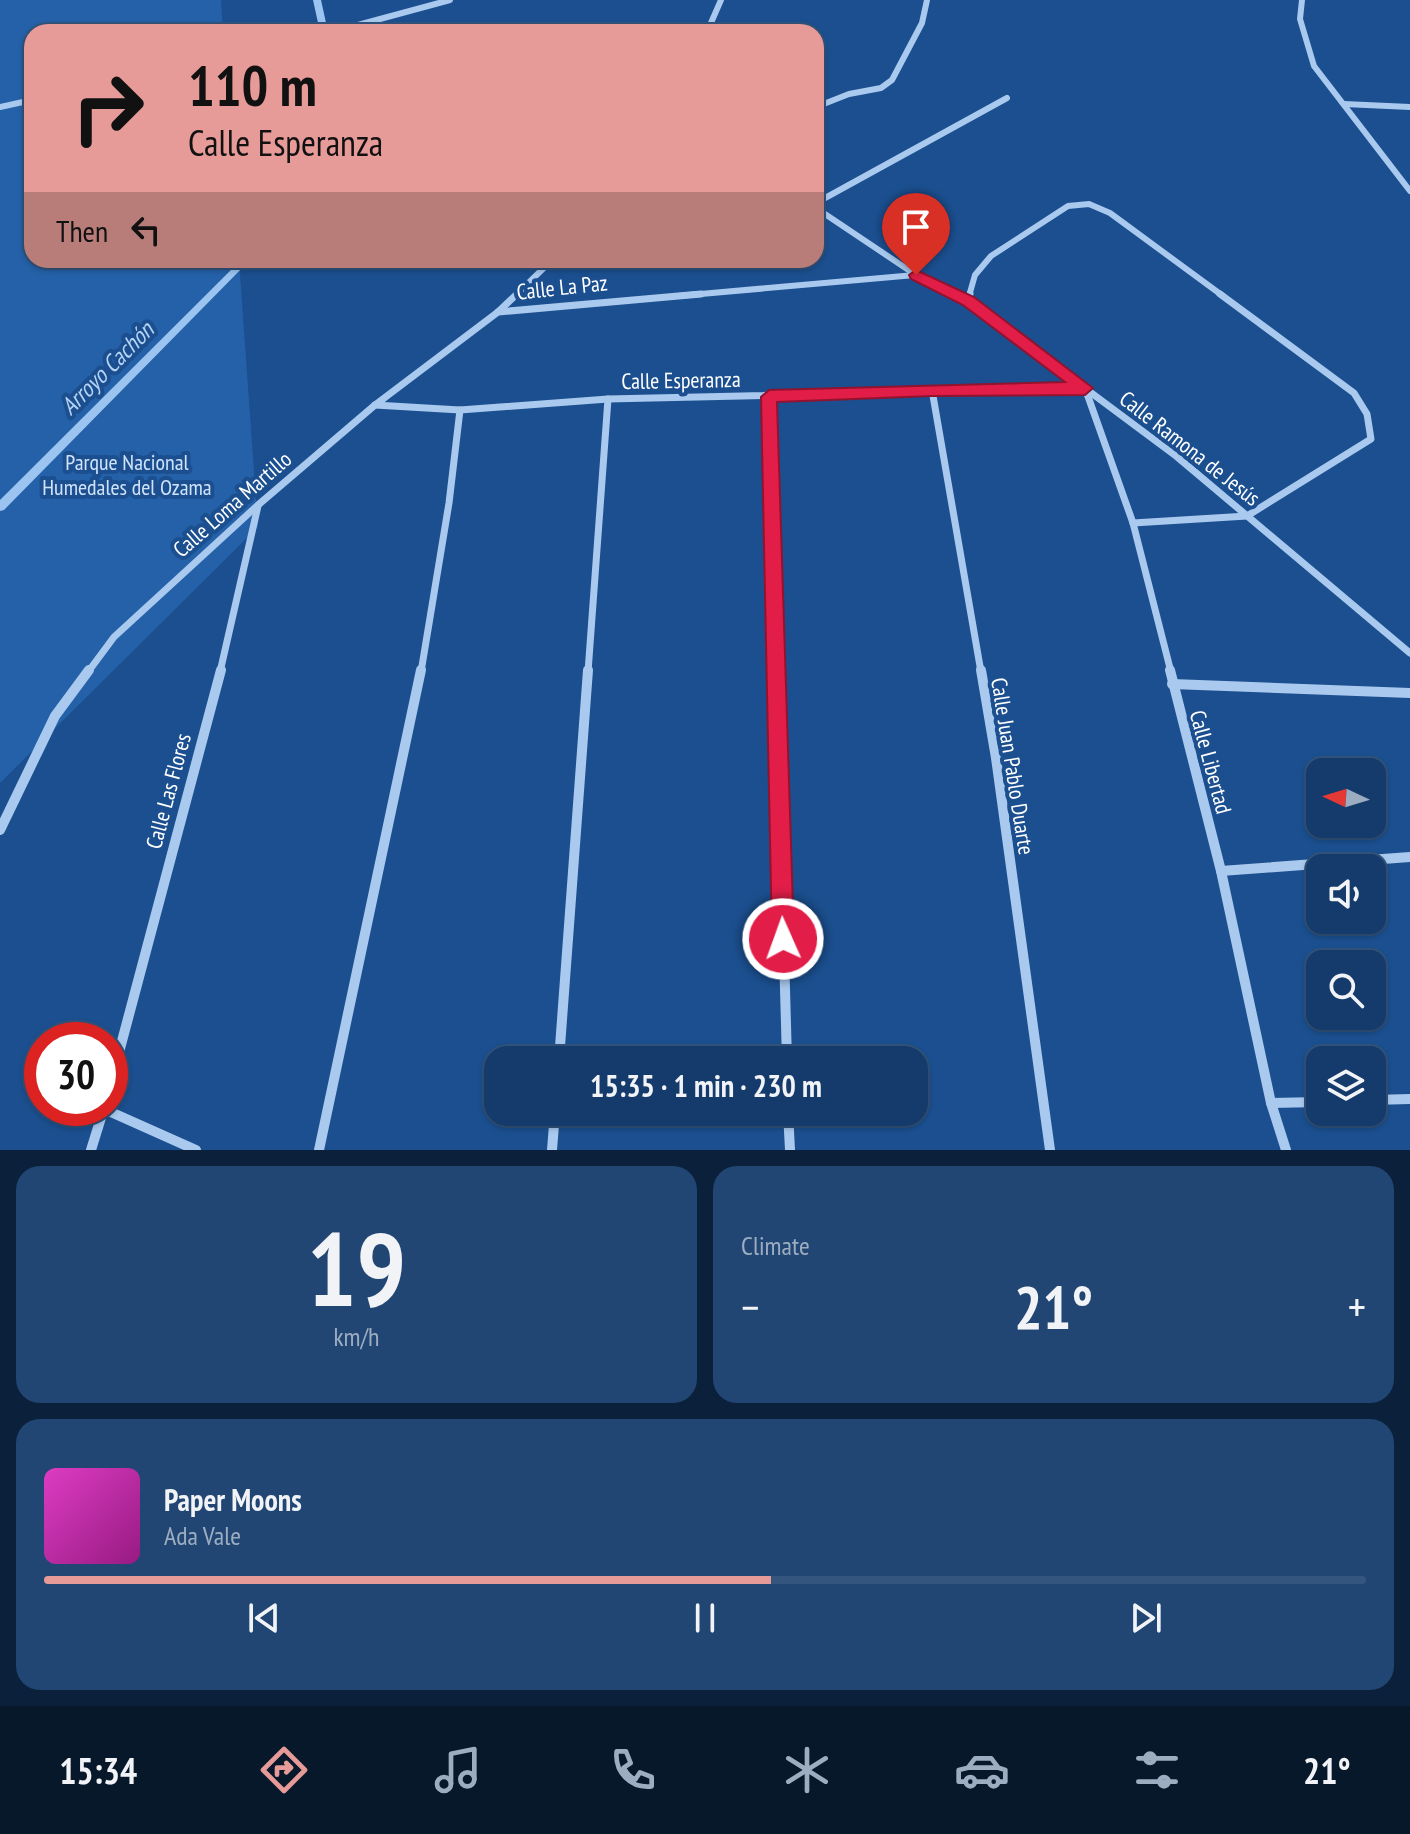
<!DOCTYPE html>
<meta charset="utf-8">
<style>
:root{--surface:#143b6b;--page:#214673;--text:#f1f3f6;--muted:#9dadc1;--line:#33557e;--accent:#e69b98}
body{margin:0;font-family:"PT Sans Narrow",sans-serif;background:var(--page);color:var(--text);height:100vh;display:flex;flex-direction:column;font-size:30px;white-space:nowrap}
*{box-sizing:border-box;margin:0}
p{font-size:26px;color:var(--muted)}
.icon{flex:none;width:44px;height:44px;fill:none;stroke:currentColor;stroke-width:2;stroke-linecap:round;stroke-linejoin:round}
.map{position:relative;height:1150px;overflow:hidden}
.panel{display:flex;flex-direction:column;gap:16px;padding:16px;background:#0b203b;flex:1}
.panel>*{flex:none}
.guide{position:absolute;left:24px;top:24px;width:800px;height:244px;border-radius:24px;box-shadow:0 2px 6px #0004,0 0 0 2px var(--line);background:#e69b98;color:#111;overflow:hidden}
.needle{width:52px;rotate:274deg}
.controls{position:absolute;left:1306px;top:758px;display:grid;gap:16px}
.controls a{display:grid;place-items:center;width:80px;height:80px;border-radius:16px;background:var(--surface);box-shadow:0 2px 6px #0004,0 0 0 2px var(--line);font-size:40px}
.speed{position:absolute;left:24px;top:1022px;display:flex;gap:16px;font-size:40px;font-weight:700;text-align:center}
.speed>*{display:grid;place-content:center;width:104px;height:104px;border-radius:50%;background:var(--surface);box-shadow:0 2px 6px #0004,0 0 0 2px var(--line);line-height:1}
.speed .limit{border:12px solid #d22;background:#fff;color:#111}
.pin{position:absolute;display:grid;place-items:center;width:68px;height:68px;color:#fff;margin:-82px -34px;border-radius:50% 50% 50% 0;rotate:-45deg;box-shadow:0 0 8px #0007}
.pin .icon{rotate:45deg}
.me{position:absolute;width:88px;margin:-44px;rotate:358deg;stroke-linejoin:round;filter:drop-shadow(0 0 6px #0008)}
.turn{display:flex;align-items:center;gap:28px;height:168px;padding:0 32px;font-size:36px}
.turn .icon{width:104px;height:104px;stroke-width:2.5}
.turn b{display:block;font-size:56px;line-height:68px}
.then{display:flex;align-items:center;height:76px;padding:0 32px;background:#0003;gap:16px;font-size:30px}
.big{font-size:60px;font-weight:800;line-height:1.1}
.panel .card{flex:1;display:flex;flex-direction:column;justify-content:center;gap:12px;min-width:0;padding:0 28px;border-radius:24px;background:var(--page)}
.panel .dial{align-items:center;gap:0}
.dial b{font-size:104px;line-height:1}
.song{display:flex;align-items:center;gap:24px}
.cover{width:96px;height:96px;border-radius:12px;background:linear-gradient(135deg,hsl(310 70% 55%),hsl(310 70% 35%))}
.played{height:8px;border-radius:4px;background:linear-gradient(90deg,var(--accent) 55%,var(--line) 55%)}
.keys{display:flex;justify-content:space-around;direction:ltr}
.heat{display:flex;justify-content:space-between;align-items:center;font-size:44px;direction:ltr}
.panel .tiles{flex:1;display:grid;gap:16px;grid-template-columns:1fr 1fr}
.card:last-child{grid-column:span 2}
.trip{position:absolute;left:484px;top:1046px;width:444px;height:80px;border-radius:24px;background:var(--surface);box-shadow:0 2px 6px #0004,0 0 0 2px var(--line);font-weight:800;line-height:80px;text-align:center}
.tabs{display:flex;height:128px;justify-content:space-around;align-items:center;background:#08182b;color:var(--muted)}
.tabs .icon{width:56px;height:56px}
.tabs .current{color:var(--accent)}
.tabs b{font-size:36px;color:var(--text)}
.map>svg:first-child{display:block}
.green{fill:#2461a8}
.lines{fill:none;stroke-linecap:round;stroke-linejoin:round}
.stream{fill:#9cc4f0;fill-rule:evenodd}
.street-far2{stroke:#a9c9ee;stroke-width:6}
.street-far1{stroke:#a9c9ee;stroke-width:7}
.street{stroke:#a9c9ee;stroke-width:10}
.route{fill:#e11d48;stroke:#92132f;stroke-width:2}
.labels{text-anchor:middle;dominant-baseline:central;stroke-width:8;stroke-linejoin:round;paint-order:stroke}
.street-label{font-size:22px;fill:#fff;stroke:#1b4f8f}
.park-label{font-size:22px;fill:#cfe3fa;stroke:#1b4f8f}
.water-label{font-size:24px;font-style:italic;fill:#b5d3f5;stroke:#1b4f8f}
</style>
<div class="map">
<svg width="1410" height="1150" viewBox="0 0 1410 1150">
<rect width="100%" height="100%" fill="#1b4f8f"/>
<!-- green -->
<polygon class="green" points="0,0 221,0 223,32 32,32 32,260 239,260 258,527 0,783"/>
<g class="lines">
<!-- stream -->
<g class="stream">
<polygon points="313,0 321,0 328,32 320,32"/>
<polygon points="241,260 250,260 4,510 0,511 0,500"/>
</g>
<!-- street-far2 -->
<g class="street-far2">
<polyline points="1302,0 1300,19 1314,66 1410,191"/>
<polyline points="332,32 450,0"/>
<polyline points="707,32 721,0"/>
<polyline points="1344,104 1410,107"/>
<polyline points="0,107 32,100"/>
<polyline points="816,107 849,94 881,88 892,80 922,23 927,0"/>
<polyline points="816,203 1007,98"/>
<polyline points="816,208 916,275 958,296"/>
<polyline points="515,296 552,260"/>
<polyline points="678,296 915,275"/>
<polyline points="969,296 975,275 991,256 1068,206 1089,204 1110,213 1223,296"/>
</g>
<!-- street-far1 -->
<g class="street-far1">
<polyline points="954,294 968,301 1176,456 1410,653"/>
<polyline points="968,301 970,294"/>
<polyline points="498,312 701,294"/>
<polyline points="932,390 981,672"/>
<polyline points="769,397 776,672"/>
<polyline points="375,405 460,410 608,399 1085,388 1133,523 1171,672"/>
<polyline points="1133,523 1247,516 1371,439 1367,414 1354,393 1220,294"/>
<polyline points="88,672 114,637 258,505 375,405 498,312 517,294"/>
<polyline points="220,672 258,506"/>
<polyline points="421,672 449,503 460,410"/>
<polyline points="588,672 608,399"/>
</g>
<!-- street -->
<g class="street">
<polyline points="776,670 787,1060"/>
<polyline points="981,670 996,758 1050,1150"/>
<polyline points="1170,670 1221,871 1271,1103 1286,1150"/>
<polyline points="1172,684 1410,693"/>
<polyline points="0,830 55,716 89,670"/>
<polyline points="1221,871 1410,857"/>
<polyline points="559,1060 588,670"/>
<polyline points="110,1086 221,670"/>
<polyline points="1372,1100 1410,1099"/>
<polyline points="1271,1103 1320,1102"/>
<polyline points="104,1109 196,1150"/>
<polyline points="788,1112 790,1150"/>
<polyline points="91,1150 104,1108"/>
<polyline points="319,1150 421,670"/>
<polyline points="552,1150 555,1112"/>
</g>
</g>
<!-- route -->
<polygon class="route" points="916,270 974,297 1093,388 1085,395 932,396 777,402 794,939 791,947 783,951 775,947 772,939 761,397 769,390 1065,382 963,305 911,279 909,275"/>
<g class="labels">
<!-- street labels -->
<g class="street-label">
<text transform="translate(562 287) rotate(-6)">Calle La Paz</text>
<text transform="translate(681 380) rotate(-1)">Calle Esperanza</text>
<text transform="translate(1190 448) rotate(38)">Calle Ramona de Jesús</text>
<text transform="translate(232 504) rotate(-41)">Calle Loma Martillo</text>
<text transform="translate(1211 762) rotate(75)">Calle Libertad</text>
<text transform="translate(1013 766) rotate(81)">Calle Juan Pablo Duarte</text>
<text transform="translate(168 791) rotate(-75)">Calle Las Flores</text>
</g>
<!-- park labels -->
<g class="park-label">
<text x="127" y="462">Parque Nacional<tspan x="127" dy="25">Humedales del Ozama</tspan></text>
</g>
<!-- water labels -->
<g class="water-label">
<text transform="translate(107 368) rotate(-45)">Arroyo Cachón</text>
</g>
</g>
</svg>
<div class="controls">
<a><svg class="needle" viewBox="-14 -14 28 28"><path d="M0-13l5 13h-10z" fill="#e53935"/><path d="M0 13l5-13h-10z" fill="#9dadc1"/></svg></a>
<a><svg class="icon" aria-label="sound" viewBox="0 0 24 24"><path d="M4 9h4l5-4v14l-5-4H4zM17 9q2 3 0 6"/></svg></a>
<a><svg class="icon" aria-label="search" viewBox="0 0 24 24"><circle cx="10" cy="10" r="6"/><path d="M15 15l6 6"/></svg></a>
<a><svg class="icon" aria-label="layers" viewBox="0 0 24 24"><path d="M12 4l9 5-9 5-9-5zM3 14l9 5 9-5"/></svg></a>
</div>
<div class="speed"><div class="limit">30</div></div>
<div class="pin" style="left:916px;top:275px;background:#d93025"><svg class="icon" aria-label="arrive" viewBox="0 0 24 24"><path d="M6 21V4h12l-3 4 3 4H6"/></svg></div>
<svg class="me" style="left:783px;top:939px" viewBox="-20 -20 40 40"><circle r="17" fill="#e11d48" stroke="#fff" stroke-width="3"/><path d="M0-11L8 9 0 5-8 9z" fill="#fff"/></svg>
<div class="trip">15:35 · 1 min · 230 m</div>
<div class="guide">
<div class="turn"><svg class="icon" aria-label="right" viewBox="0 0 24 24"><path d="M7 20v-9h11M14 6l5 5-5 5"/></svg><div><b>110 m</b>Calle Esperanza</div></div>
<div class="then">Then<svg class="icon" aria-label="left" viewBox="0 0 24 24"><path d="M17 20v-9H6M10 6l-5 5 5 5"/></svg></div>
</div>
</div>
<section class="panel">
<div class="tiles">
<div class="card dial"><b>19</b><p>km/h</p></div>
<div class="card"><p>Climate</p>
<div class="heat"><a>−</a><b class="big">21°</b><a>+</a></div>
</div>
<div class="card">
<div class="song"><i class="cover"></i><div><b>Paper Moons</b><p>Ada Vale</p></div></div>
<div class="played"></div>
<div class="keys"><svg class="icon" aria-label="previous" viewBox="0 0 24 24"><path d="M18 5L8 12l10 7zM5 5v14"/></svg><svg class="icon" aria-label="pause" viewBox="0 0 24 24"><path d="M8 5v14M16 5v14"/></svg><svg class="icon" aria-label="next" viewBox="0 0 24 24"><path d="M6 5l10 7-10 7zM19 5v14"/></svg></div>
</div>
</div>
</section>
<nav class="tabs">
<b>15:34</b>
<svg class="icon current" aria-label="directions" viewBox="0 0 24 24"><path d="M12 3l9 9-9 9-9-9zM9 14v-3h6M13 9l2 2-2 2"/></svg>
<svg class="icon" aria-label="music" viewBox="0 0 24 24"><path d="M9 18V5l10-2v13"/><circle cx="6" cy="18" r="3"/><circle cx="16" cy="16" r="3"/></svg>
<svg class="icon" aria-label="phone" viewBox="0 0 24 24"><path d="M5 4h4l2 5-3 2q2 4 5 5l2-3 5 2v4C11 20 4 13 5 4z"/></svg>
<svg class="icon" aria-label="climate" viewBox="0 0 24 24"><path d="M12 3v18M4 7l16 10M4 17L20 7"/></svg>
<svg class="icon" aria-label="car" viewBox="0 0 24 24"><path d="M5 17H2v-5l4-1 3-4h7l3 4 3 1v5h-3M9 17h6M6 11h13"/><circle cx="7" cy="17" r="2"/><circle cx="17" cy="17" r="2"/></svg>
<svg class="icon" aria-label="filters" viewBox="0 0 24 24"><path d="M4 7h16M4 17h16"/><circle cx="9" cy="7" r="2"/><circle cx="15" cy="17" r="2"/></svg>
<b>21°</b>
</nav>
